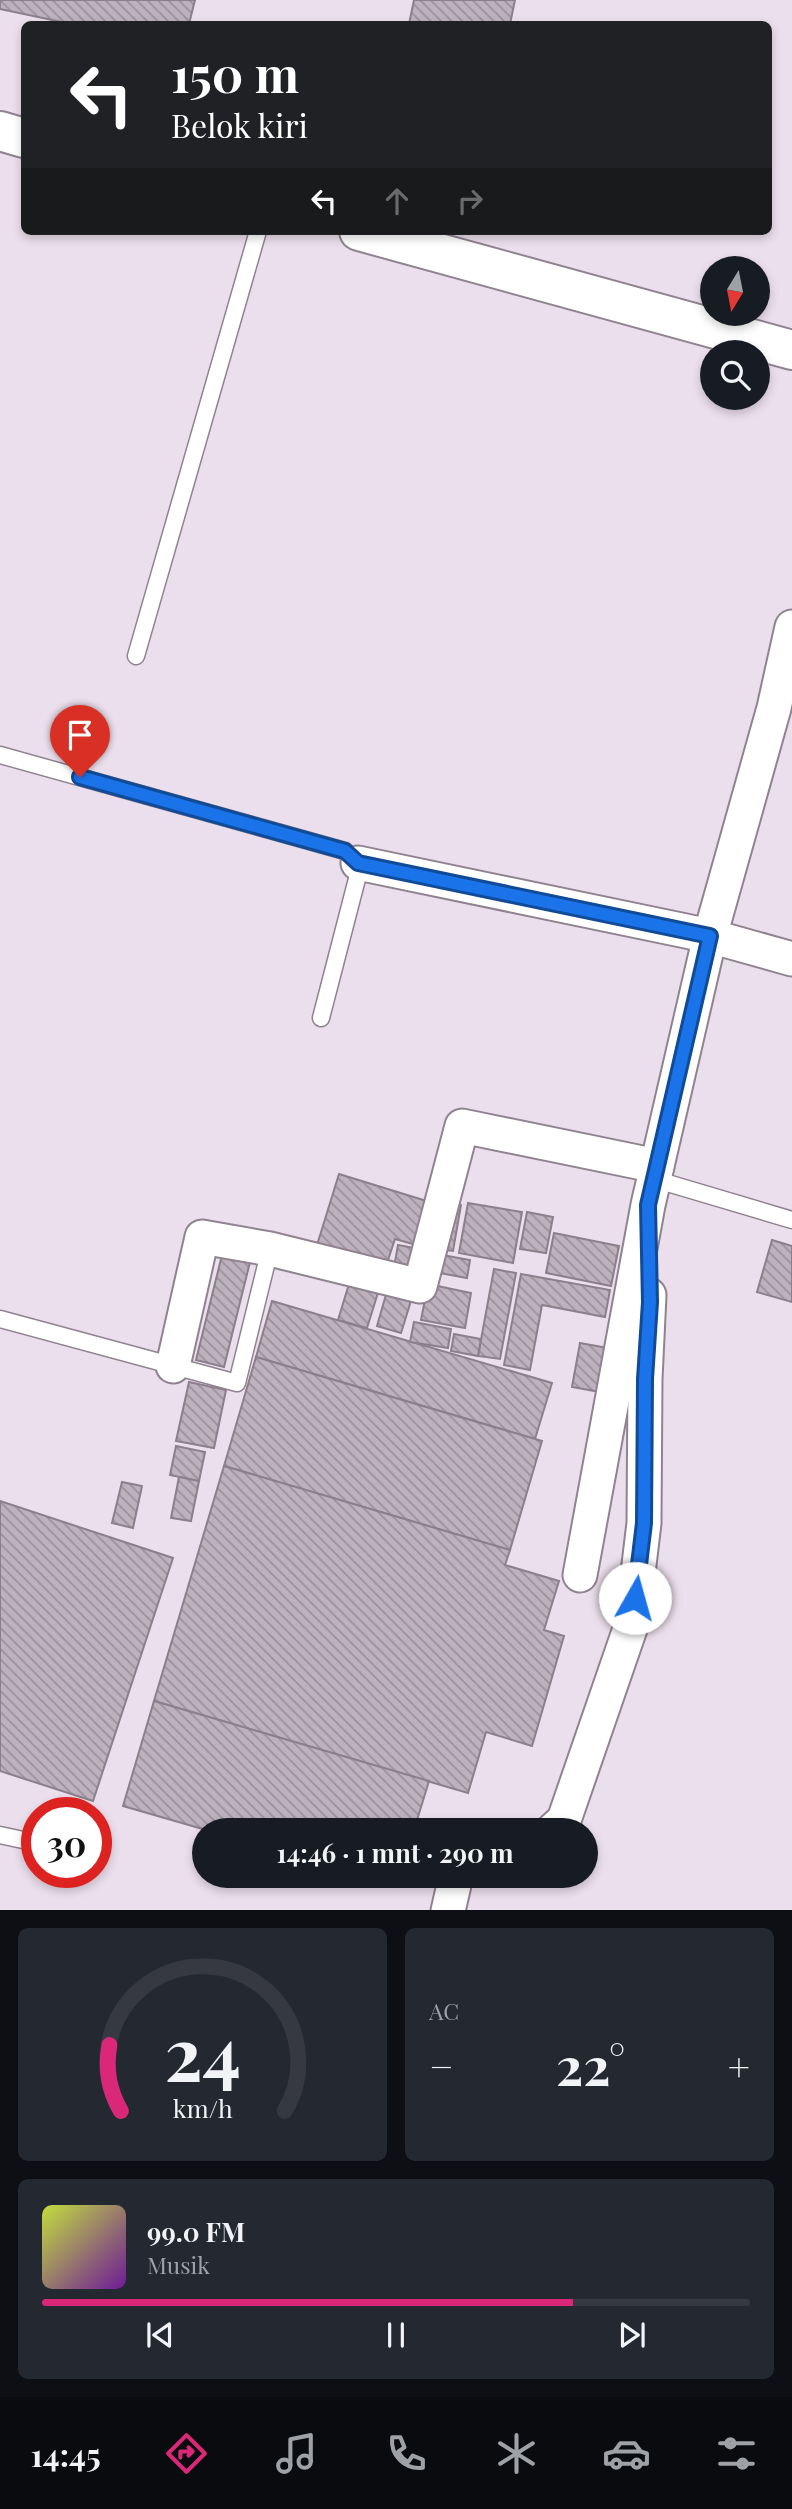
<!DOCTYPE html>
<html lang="id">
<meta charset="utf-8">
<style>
:root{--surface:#171b24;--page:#242831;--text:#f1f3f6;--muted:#9ea1a6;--line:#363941;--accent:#db2777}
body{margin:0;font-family:"Playfair Display",serif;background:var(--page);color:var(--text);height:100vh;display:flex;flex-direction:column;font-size:26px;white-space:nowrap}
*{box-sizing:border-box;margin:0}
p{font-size:23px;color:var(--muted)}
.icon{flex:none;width:38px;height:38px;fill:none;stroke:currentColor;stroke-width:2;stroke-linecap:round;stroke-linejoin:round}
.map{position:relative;height:1910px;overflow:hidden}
.sheet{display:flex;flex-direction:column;gap:18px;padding:18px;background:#0d0f14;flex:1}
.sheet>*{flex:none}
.banner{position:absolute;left:21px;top:21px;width:751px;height:214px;border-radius:10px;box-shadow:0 4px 10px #0003;background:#202124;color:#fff;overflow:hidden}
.needle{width:46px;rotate:190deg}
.fabs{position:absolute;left:700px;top:256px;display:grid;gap:14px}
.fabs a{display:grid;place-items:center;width:70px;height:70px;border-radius:50%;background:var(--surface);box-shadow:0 4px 10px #0003;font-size:35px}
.speed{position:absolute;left:21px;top:1797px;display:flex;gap:14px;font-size:35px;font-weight:700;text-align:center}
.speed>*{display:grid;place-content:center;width:91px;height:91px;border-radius:50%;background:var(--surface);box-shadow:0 4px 10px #0003;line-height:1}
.speed .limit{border:10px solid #d22;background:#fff;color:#111}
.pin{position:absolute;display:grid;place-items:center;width:60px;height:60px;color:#fff;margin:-72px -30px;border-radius:50% 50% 50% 0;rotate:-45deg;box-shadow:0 0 7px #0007}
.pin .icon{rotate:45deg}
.me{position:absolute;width:77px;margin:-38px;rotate:7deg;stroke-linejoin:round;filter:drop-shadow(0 0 5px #0008)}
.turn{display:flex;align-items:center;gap:24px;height:147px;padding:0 35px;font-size:32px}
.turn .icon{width:91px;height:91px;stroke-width:2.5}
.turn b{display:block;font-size:49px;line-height:60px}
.lanes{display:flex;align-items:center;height:66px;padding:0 35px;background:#0003;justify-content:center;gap:35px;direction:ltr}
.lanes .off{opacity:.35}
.big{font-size:52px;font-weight:700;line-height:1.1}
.sheet .card{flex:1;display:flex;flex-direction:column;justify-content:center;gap:10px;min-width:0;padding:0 24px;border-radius:10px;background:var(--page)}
.sheet .dial{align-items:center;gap:0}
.dial svg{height:182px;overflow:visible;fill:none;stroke:var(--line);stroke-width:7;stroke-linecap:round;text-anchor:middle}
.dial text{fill:var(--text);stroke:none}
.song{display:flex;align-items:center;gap:21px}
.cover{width:84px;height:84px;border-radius:10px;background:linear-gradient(135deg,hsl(70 70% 55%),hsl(280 70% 35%))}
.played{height:7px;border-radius:4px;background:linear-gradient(90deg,var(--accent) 75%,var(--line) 75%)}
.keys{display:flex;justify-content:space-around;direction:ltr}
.heat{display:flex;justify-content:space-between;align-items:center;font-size:38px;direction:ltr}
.sheet .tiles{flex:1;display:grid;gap:18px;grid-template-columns:1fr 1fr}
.card:last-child{grid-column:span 2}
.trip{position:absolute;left:192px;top:1818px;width:406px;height:70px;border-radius:35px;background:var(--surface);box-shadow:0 4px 10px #0003;font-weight:700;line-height:70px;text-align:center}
.dock{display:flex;height:112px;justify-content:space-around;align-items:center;background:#090b0e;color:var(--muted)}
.dock .icon{width:49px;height:49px}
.dock .selected{color:var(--accent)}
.dock b{font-size:32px;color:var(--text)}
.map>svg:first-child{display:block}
.building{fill:url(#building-back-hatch);stroke:#8c7f8c;stroke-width:2}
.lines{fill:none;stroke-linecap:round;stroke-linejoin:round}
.lane-casing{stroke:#8f8390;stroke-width:19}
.street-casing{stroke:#8f8390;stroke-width:37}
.secondary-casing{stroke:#8f8390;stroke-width:42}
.lane{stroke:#fff;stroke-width:16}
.street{stroke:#fff;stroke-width:33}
.secondary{stroke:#fff;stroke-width:38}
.route-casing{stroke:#114b97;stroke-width:18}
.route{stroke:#1a73e8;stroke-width:12}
</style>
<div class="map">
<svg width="792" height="1911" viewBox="0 0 792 1911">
<defs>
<pattern id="building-back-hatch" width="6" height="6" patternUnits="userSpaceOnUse" patternTransform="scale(1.75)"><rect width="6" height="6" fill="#beb1be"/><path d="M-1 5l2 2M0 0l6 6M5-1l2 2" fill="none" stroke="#9a909a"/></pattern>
</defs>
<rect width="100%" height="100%" fill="#ecdfed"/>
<!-- building -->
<g class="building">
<polygon points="0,0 195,0 189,24 71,24 0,9"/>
<polygon points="414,0 515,0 510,24 409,24"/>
<polygon points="339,1174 433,1203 420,1246 395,1239 386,1266 317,1245"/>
<polygon points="445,1202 461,1205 453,1251 437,1249"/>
<polygon points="468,1203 522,1212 513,1263 459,1253"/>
<polygon points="527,1212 553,1217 546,1253 520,1249"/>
<polygon points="554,1233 619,1246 611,1286 546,1273"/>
<polygon points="772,1240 792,1246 792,1302 757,1292"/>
<polygon points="398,1245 425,1250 420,1278 393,1273"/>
<polygon points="223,1251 251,1258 224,1367 196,1360"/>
<polygon points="437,1254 470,1260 467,1278 434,1272"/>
<polygon points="494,1269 516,1273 500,1359 478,1356"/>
<polygon points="352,1274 381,1283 367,1328 338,1320"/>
<polygon points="521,1274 610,1290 605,1317 542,1305 530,1370 504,1365"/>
<polygon points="389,1284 414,1291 401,1333 377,1326"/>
<polygon points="428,1284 471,1293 465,1328 421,1320"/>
<polygon points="272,1301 552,1383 535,1439 256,1357"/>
<polygon points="414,1322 451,1329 448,1348 410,1342"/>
<polygon points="454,1334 481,1339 478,1356 451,1351"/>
<polygon points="580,1343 608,1348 600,1392 572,1387"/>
<polygon points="256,1357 542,1441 510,1550 224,1466"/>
<polygon points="189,1382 226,1390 214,1448 176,1441"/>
<polygon points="176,1446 205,1452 199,1481 170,1475"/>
<polygon points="224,1466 510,1550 505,1565 559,1581 544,1630 564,1636 532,1746 486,1732 468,1793 154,1701"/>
<polygon points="179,1477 199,1481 191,1521 171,1518"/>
<polygon points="122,1482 142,1486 133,1528 112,1523"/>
<polygon points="0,1501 173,1558 93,1801 0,1771"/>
<polygon points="154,1701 429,1781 414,1830 206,1830 123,1806"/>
<polygon points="361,1876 401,1876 398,1887"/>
</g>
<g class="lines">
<defs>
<g id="lane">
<polyline points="136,656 258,231"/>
<polyline points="0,755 345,851 358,863 358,875 321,1018"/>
<polyline points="654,1179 792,1220"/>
<polyline points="0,1319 237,1383 270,1249"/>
<polyline points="0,1835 37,1843"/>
</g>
<g id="street">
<polyline points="358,863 710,936 792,959"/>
<polyline points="173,1366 202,1237 270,1249 420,1286 462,1126 657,1166"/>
<polyline points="580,1575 648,1205 710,936 774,708 792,627"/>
<polyline points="553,1830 564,1820 632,1623 644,1523 645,1379 649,1295"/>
<polyline points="448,1911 456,1876"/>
</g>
<g id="secondary">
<polyline points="0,131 24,138"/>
<polyline points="359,231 792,350"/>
</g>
</defs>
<!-- lane casing -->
<use href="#lane" class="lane-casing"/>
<!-- street casing -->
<use href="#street" class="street-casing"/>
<!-- secondary casing -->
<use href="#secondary" class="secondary-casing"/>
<!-- lane -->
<use href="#lane" class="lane"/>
<!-- street -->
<use href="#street" class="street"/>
<!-- secondary -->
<use href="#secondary" class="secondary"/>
</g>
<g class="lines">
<defs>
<polyline id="route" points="80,777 345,851 358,863 710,936 648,1205 650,1302 645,1379 644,1523 635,1598"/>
</defs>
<!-- route casing -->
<use href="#route" class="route-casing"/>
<!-- route -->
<use href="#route" class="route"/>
</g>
</svg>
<div class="fabs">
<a><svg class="needle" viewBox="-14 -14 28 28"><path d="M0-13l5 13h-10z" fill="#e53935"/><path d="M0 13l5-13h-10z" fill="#9ea1a6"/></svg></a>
<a><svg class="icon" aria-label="search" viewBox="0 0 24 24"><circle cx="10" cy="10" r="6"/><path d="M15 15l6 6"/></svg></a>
</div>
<div class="speed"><div class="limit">30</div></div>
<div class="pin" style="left:80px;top:777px;background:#d93025"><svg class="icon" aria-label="arrive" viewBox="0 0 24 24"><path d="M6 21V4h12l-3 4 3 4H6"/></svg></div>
<svg class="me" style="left:635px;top:1598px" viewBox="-20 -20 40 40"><circle r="19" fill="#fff"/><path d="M0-13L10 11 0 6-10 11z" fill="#1a73e8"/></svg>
<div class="trip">14:46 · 1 mnt · 290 m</div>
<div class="banner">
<div class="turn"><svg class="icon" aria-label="left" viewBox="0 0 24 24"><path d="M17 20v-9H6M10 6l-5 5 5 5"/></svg><div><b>150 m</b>Belok kiri</div></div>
<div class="lanes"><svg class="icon" aria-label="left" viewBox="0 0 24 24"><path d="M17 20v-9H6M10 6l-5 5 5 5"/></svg><svg class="icon off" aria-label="ahead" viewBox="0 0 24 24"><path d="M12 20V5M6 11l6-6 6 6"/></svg><svg class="icon off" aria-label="right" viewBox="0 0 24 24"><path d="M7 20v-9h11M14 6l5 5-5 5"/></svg></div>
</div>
</div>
<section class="sheet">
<div class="tiles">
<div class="card dial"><svg viewBox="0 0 100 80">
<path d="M14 69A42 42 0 1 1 86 69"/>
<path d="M14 69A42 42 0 0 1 9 40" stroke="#db2777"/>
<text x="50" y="56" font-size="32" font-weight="700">24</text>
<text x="50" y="72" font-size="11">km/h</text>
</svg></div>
<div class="card"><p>AC</p>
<div class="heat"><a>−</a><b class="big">22°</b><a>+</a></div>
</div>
<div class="card">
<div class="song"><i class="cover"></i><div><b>99.0 FM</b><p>Musik</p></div></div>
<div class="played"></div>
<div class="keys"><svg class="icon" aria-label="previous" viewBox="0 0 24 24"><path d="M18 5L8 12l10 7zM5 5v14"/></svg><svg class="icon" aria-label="pause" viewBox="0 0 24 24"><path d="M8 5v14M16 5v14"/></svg><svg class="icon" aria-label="next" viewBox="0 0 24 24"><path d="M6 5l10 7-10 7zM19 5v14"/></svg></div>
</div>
</div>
</section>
<nav class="dock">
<b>14:45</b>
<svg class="icon selected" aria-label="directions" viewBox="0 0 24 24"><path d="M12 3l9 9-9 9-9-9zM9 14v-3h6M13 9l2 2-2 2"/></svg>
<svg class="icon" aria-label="music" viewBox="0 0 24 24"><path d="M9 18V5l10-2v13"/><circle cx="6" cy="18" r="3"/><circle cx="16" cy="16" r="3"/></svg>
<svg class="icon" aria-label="phone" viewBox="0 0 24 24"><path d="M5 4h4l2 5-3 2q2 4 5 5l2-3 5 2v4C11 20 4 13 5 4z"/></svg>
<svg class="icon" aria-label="climate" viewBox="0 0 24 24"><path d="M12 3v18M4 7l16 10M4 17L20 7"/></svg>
<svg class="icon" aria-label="car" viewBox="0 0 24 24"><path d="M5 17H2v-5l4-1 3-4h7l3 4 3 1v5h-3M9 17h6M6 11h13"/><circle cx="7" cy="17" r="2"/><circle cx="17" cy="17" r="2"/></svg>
<svg class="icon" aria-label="filters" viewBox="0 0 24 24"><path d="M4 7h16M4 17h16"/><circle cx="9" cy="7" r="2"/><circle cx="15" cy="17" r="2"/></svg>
</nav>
